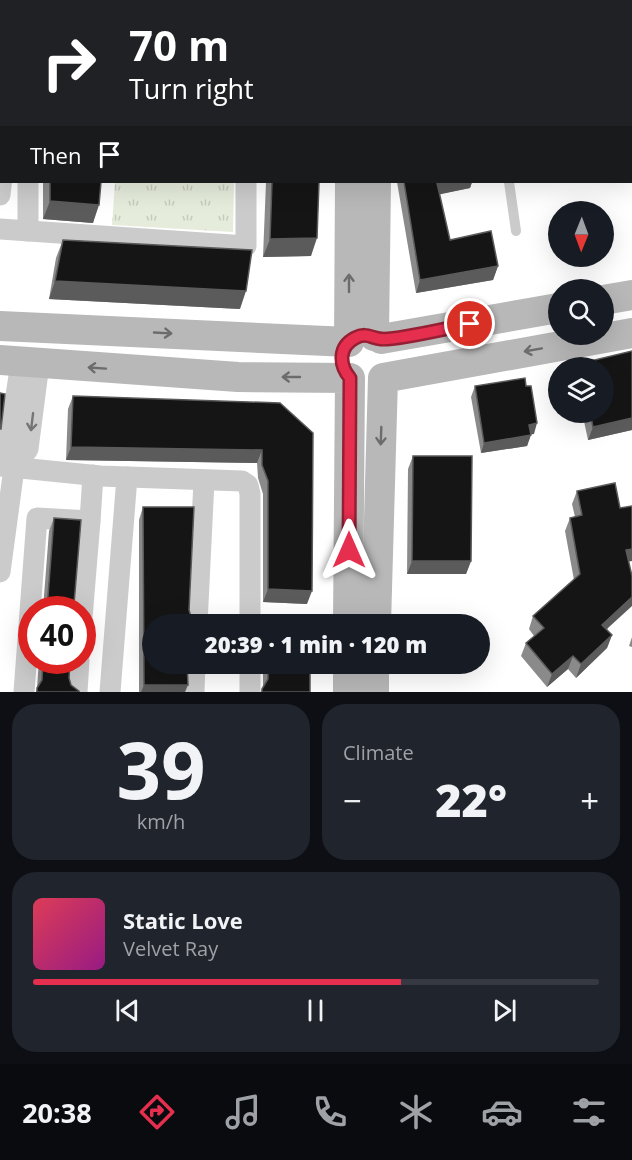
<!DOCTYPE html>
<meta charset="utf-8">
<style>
:root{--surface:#171b24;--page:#20242c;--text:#f1f3f6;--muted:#9ea1a6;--line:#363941;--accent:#e62f4f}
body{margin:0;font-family:"Open Sans",sans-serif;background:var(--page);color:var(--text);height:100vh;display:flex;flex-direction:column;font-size:22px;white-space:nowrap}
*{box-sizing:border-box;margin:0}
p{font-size:20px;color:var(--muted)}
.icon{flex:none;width:33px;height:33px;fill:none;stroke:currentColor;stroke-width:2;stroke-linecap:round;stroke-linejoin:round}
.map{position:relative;height:692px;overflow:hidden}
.sheet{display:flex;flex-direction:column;gap:12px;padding:12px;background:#0d0f14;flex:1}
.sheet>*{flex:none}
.banner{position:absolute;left:0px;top:0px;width:633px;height:183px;box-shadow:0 6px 24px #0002;background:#202124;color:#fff;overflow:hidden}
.needle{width:39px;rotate:181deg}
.controls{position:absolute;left:548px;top:201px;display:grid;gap:12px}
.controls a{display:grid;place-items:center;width:66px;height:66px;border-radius:50%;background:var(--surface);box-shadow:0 6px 24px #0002;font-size:30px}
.speed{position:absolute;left:18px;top:596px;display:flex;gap:12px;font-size:30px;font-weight:700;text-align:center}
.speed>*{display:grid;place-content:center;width:78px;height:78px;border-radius:50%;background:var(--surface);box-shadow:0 6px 24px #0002;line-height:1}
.speed .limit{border:9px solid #d22;background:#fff;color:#111}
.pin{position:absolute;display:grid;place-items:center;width:51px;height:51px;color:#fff;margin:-26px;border:3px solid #fff;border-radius:50%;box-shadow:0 2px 6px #0007}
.me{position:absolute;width:66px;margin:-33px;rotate:0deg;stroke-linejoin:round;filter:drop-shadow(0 0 4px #0008)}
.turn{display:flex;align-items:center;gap:21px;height:126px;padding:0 30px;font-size:27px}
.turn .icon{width:78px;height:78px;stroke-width:2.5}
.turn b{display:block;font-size:42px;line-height:51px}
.then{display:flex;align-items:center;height:57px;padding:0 30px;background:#0003;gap:12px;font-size:22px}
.big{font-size:45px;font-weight:800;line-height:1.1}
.sheet .card{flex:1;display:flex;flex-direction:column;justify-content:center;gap:9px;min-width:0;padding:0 21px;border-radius:24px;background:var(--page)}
.sheet .dial{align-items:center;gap:0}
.dial b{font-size:78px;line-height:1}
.song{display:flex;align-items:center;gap:18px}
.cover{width:72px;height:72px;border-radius:9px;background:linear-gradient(135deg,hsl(350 70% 55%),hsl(310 70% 35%))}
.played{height:6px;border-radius:3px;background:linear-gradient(90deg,var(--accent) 65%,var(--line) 65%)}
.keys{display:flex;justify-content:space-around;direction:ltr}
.heat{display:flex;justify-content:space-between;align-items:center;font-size:33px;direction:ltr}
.sheet .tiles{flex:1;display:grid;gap:12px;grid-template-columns:1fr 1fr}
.card:last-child{grid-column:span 2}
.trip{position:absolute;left:142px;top:614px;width:348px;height:60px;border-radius:30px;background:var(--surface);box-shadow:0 6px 24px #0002;font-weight:800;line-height:60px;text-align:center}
.tab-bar{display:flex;height:96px;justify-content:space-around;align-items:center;background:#090b0e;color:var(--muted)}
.tab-bar .icon{width:42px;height:42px}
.tab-bar .active{color:var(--accent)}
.tab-bar b{font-size:27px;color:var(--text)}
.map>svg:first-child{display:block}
.park{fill:url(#park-tufts)}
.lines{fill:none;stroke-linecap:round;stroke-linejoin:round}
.lane{stroke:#cbcbcb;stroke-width:10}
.street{stroke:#cbcbcb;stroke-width:21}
.secondary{stroke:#b8b8b8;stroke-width:30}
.wall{fill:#8a8a8a}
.shaded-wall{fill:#5b5b5b}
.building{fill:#151515;stroke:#5b5b5b;stroke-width:1.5}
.oneway{stroke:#6c6c6c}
.oneway2{stroke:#757575}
.route-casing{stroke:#961f33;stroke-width:15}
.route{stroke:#e62f4f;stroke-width:10}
</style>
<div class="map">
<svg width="632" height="692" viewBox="0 0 632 692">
<defs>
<pattern id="park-tufts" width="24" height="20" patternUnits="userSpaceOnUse" patternTransform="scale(1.5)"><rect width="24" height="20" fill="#e6ecdc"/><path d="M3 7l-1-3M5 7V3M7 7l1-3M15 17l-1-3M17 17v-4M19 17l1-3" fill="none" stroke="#c6cbbd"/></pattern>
</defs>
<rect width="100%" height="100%" fill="#fff"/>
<!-- park -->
<polygon class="park" points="115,182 234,182 233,232 112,225"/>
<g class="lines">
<!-- lane -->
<polyline class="lane" points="509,182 516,231"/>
<!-- street -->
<g class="street">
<polyline points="39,2 40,0"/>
<polyline points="0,127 2,127"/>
<polyline points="28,182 28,231"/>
<polyline points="0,195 2,177"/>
<polyline points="0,229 246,246 246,182"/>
<polyline points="21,363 8,447 14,468 28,449 39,364"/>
<polyline points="0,466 100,476 242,481 248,485 250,494 250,624"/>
<polyline points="0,572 14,468"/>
<polyline points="82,618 90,521"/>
<polyline points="197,624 204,481"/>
<polyline points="24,692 37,518 90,521 93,475"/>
<polyline points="77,692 79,660"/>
<polyline points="110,692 127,477"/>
<polyline points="194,692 195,663"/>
<polyline points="250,692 250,663"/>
</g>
<!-- secondary -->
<g class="secondary">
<polyline points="351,2 351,0"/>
<polyline points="378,2 378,0"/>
<polyline points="603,300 632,295"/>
<polyline points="0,326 349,342 350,182"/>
<polyline points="374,336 376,182"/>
<polyline points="381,339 558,308"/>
<polyline points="0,360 238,377 350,378 348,624"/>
<polyline points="376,624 383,378 632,333"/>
<polyline points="348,692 348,663"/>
<polyline points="374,692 374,663"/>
</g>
</g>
<!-- wall -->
<g class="wall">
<polygon points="43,182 101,182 93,223 43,219"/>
<polygon points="266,182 319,182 311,256 263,257"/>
<polygon points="397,182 472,182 470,188 439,194 450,240 498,266 493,280 416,293"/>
<polygon points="63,240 240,309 49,299 56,258"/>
<polygon points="632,351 632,430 588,440 582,412 603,412 603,368 577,368 578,364"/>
<polygon points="475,386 534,434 531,434 527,446 481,453 471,397"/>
<polygon points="73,396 280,403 307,604 263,602 263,494 258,478 257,463 66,460 68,409"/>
<polygon points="413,456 471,561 466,574 407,574 408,469"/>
<polygon points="577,491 629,562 607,630 612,635 607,648 576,678 568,669 547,687 521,656 526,643 534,636 529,629 533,616 574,580 565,531 570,518 575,517 572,504"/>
<polygon points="143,507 153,624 185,692 139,692 139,520"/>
<polygon points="54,518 74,604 75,609 43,609 49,531"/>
<polygon points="632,637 632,647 629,646"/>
<polygon points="39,660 70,660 69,678 71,685 79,692 36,692 37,688"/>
<polygon points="263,663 310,663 310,692 261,692 263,688"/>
</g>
<!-- shaded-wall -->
<g class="shaded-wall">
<polygon points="443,182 472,182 470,188 432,196 437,183"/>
<polygon points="50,201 99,205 93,223 43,219"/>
<polygon points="317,238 311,256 263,257 270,239"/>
<polygon points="498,266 493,280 416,293 420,280"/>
<polygon points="55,281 246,291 240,309 49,299"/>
<polygon points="632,418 632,430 588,440 593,427"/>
<polygon points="537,423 534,434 526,435 529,425"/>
<polygon points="531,435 527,446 481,453 484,443"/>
<polygon points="71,447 262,450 257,463 66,460"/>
<polygon points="632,549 632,561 622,563 626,550"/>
<polygon points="412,561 471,561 466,574 407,574"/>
<polygon points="268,589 312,591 307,604 263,602"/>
<polygon points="632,597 632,606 597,638 602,625"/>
<polygon points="612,635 607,648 576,678 581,664"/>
<polygon points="573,656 568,669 547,687 552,674"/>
<polygon points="144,685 188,685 185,692 141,692"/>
</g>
<!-- building -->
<g class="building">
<rect x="74" y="0" width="195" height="2"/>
<polygon points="415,0 443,0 443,2 416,2"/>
<rect x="581" y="0" width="39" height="2"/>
<polygon points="0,8 2,8 2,70 0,94"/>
<polygon points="50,182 101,182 99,205 50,201"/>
<polygon points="272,182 319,182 317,238 270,239"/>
<polygon points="404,182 443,182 437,183 450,240 491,231 498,266 420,280"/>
<polygon points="63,240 252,250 246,291 55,281"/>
<polygon points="632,351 632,418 593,427 590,412 603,412 603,368 579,368 578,364"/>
<polygon points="525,378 526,386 531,386 537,423 529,425 531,435 484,443 475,386"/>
<polygon points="0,393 5,394 1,429 0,429"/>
<polygon points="73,396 280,403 313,433 312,591 268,589 268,481 262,465 262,450 71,447"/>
<polygon points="413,456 472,456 471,561 412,561"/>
<polygon points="615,483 620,508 632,506 632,549 626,550 632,576 632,597 602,625 612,635 581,664 573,656 552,674 526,643 544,628 533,616 580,574 570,518 582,515 577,491"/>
<polygon points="143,507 194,507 189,610 191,617 197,622 197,624 153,624 153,663 187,663 188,685 144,685"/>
<polygon points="54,518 81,520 74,604 75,609 47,609"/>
<polygon points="43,660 70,660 69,678 71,685 79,691 79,692 37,692 37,688 42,680"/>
<polygon points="268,663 310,663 310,692 262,692 262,689 268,679"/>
</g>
<!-- one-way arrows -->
<defs><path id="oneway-shaft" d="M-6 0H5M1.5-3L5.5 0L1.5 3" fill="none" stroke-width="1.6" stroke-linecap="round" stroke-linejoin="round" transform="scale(1.5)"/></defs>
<g class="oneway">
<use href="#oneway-shaft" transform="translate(349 283) rotate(-90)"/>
<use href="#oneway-shaft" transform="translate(163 333) rotate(3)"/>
<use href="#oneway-shaft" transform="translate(533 350) rotate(170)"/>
<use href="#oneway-shaft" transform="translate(97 368) rotate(-176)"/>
<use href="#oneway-shaft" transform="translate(291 377) rotate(-180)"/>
<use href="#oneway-shaft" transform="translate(381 436) rotate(92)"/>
</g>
<use class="oneway2" href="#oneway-shaft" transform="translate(32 422) rotate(97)"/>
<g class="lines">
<defs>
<path id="route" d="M349 550 350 378C339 365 338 347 355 338 366 332 371 338 381 339 395 341 452 327 470 324"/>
</defs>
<!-- route casing -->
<use href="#route" class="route-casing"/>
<!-- route -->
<use href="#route" class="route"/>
</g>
</svg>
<div class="controls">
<a><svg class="needle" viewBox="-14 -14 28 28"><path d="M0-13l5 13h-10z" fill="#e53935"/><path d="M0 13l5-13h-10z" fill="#9ea1a6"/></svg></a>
<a><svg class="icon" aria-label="search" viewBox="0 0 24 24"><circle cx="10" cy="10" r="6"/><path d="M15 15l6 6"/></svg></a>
<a><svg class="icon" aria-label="layers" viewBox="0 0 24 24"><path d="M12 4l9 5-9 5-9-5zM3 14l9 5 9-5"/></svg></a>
</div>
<div class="speed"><div class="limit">40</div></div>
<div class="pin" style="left:470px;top:324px;background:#d93025"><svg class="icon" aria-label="arrive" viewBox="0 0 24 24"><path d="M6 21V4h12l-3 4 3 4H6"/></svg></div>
<svg class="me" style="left:349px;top:550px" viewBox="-20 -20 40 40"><path d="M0-17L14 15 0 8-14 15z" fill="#e62f4f" stroke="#fff" stroke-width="4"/></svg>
<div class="trip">20:39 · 1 min · 120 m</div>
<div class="banner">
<div class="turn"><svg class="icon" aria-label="right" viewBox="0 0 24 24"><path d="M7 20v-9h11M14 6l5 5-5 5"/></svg><div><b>70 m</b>Turn right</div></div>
<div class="then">Then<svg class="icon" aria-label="arrive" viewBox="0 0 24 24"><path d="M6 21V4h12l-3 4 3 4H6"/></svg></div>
</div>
</div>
<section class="sheet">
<div class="tiles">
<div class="card dial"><b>39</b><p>km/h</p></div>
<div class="card"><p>Climate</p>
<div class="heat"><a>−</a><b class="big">22°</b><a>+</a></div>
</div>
<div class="card">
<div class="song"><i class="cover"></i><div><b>Static Love</b><p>Velvet Ray</p></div></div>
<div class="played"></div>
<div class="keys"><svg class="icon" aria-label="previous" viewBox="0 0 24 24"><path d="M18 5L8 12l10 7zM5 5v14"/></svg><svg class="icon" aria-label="pause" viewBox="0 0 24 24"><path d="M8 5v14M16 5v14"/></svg><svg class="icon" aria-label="next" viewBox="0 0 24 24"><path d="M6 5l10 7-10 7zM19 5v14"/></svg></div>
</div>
</div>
</section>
<nav class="tab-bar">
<b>20:38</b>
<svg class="icon active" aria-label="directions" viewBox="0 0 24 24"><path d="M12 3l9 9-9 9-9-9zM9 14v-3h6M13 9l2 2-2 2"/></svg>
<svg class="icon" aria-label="music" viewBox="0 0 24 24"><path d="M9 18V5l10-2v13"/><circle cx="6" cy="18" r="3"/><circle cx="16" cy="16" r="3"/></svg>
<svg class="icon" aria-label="phone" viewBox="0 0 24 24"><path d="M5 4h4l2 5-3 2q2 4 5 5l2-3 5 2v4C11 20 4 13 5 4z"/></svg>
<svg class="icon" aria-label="climate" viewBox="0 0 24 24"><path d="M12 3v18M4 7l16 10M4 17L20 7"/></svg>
<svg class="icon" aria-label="car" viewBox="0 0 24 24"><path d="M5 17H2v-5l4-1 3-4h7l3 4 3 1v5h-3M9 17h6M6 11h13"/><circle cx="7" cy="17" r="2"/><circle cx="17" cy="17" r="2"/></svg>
<svg class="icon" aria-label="filters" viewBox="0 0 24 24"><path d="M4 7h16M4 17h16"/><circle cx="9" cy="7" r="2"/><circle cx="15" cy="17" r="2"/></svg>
</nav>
